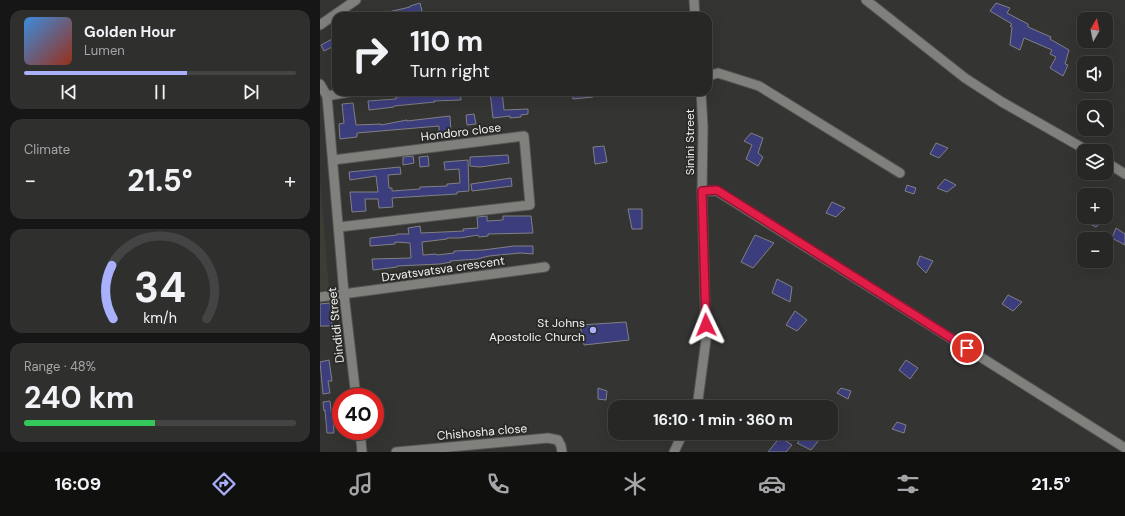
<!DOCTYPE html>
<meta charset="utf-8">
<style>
:root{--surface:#272826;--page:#2f302e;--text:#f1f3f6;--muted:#a4a6a7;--line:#434443;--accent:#a9b0fc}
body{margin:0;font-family:"DM Sans",sans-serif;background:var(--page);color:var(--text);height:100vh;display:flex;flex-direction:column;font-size:15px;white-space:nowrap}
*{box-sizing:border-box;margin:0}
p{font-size:13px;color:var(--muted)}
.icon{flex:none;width:22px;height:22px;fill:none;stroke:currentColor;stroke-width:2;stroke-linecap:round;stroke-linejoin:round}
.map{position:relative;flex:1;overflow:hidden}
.drawer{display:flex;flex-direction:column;gap:10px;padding:10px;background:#151615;width:320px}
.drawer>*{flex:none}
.hud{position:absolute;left:12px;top:12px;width:380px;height:84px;border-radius:12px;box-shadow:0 4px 16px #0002,0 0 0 1px var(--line);background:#272826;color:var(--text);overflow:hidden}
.needle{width:26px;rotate:9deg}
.buttons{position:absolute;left:757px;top:12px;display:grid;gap:8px}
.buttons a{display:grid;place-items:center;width:36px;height:36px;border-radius:8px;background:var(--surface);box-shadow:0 4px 16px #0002,0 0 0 1px var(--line);font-size:20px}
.speed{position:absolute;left:12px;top:388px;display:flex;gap:8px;font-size:20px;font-weight:700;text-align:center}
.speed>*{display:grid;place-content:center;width:52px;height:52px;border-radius:50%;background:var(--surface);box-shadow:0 4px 16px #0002,0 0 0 1px var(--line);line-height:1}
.speed .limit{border:6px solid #d22;background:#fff;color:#111}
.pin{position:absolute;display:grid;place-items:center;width:34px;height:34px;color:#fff;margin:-17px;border:2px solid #fff;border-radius:50%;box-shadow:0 1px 4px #0007}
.me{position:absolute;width:44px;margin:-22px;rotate:358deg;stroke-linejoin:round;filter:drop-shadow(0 0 3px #0008)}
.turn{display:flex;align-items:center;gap:14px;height:84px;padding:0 12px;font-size:18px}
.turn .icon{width:52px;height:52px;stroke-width:2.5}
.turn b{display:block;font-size:28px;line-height:34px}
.big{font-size:30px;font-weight:700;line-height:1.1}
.drawer .widget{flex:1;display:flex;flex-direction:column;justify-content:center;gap:6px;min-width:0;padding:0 14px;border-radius:12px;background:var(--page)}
.drawer .dial{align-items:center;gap:0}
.dial svg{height:104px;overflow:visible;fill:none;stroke:var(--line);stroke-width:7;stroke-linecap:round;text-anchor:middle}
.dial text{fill:var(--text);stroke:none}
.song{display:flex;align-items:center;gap:12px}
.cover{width:48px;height:48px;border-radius:6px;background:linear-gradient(135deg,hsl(210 70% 55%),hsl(10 70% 35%))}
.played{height:4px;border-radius:2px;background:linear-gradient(90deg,var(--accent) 60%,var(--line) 60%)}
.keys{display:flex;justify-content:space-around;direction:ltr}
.heat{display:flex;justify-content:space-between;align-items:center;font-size:22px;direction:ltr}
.charge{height:6px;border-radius:3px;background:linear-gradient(90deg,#34c759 48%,var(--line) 0)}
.trip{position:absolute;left:288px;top:400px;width:230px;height:40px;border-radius:12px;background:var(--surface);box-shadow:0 4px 16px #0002,0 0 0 1px var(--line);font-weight:700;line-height:40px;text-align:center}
.tabs{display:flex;height:64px;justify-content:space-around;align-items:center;background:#10100f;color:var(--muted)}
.tabs .icon{width:28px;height:28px}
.tabs .selected{color:var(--accent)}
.tabs b{font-size:18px;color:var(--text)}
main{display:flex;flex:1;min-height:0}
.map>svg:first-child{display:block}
.built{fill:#3c3e35}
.building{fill:#3c3d7c;stroke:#808083}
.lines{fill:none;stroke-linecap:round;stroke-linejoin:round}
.minor-casing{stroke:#545452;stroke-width:11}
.minor{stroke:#80817d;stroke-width:9}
.route-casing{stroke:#92132f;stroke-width:10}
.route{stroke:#e11d48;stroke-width:7}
.poi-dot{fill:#a9b0fc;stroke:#2a2b28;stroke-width:1.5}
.labels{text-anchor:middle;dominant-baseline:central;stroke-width:4;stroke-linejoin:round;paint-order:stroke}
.street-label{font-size:12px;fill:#f2f3f1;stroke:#2a2b28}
.poi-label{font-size:12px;fill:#f2f3f1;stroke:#2a2b28;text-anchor:end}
</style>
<main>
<section class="drawer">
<div class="widget">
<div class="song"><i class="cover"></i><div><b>Golden Hour</b><p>Lumen</p></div></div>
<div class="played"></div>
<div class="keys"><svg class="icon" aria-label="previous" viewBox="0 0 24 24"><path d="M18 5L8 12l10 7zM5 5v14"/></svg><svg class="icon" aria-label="pause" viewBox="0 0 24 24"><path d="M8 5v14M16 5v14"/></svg><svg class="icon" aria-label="next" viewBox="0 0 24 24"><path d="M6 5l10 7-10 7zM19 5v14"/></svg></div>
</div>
<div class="widget"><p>Climate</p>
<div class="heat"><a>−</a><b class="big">21.5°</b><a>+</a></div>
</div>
<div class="widget dial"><svg viewBox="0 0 100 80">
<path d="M14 69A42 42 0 1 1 86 69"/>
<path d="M14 69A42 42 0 0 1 13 28" stroke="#a9b0fc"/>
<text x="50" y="56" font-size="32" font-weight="700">34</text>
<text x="50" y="72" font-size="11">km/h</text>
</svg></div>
<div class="widget"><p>Range · 48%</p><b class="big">240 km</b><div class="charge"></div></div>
</section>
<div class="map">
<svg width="805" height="452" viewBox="0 0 805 452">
<rect width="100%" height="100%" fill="#343532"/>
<!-- built -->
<polygon class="built" points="0,181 9,290 0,291"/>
<!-- building -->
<g class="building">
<polygon points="100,3 102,11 84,16 64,16 64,13 90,7 90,6"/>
<polygon points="676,3 690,8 687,13 708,24 708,27 731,37 730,39 749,50 745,64 748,65 743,76 730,68 736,57 730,54 732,50 704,38 700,50 690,45 692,27 690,26 692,24 670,11"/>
<polygon points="16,37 16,45 4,51 1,45"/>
<polygon points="117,92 140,92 141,100 114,101 115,102 74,106 74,107 49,110 48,101 76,99 76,97 104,95 117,94"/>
<polygon points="170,92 182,92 184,110 208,109 208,114 201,115 201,117 190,118 190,116 173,118"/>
<polygon points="252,92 273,92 273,97 253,99"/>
<polygon points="33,103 36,125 61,124 61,125 87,120 87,121 130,116 131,132 119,133 119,126 37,133 37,137 20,139 19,124 24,123 22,104"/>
<polygon points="154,114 156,124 147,125 146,115"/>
<polygon points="431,133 443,138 438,153 443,157 438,166 426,159 432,145 424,141"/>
<polygon points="616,143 628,148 619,158 610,154"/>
<polygon points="284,146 287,162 275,164 273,147"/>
<polygon points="188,155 189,163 160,167 150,166 150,157"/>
<polygon points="93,156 94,163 83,165 83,157"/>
<polygon points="108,156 109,166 100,167 99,157"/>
<polygon points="148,160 149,191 137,192 137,194 72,198 73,207 59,208 58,199 45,199 46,211 32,212 30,192 58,192 56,176 30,180 29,172 80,167 81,174 68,175 69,188 72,188 72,191 100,189 100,187 127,186 127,184 140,183 139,169 125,170 124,162"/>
<polygon points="191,178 192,186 152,191 151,184"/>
<polygon points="625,179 636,185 627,192 617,188"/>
<polygon points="587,185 596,188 594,194 585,191"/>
<polygon points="512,202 525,208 516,217 506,213"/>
<polygon points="308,209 322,209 322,229 312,229"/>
<polygon points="167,216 167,221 183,220 183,216 211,216 213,233 168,234 168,236 159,237 158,235 140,238 127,238 127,239 102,242 103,255 116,254 117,255 134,253 134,251 163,250 194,246 213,246 213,254 200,253 169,256 157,259 130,261 131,262 120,264 77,266 77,267 53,270 52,259 91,258 90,243 75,242 75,244 50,246 50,238 77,235 77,234 89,234 88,228 100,226 101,233 144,231 143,229 158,228 157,217"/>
<polygon points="756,217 779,217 784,220 776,227"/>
<polygon points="796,228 805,234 805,245 792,238"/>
<polygon points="435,235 454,243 433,268 421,262"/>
<polygon points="600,256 613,261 606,273 597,264"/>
<polygon points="457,279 472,287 470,302 452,293"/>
<polygon points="688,295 702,302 693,311 682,304"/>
<polygon points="10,303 12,326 0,326 0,304"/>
<polygon points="475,311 487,320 477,331 466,325"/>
<polygon points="306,322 309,340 264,345 260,325"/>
<polygon points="9,360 12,381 8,381 10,393 3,394 0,362"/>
<polygon points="586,360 598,368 590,379 579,370"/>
<polygon points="278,388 287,391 286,400 278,399"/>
<polygon points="521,388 531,391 528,399 517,393"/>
<polygon points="10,401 12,418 13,418 14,433 7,433 5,410 4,411 3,402"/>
<polygon points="577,422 586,425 584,433 572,429"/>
<polygon points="485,435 499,440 491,450 477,443"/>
<polygon points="460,437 472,445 466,452 448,452"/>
</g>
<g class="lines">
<defs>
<g id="minor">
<polyline points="374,0 375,16"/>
<polyline points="546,0 645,78 682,102 768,151"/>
<polyline points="0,25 36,0"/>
<polyline points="388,76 398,73 439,86 580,173"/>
<polyline points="0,84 7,96 24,294 36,397"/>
<polyline points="7,96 29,92"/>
<polyline points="13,160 204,136 210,205 19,227"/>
<polyline points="786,162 805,174"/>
<polyline points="382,191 397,191 805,448"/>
<polyline points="0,297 225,267"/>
<polyline points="375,407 378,400 386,340 382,191 383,127 381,92"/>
<polyline points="40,431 42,452"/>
<polyline points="76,452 228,438 238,440 241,446 242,452"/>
<polyline points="354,452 363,433"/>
</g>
</defs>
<!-- minor casing -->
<use href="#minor" class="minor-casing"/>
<!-- minor -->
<use href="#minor" class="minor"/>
</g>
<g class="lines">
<defs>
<polyline id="route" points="386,325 382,191 397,190 647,348"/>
</defs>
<!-- route casing -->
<use href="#route" class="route-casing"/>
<!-- route -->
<use href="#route" class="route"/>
</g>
<!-- markers -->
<circle class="poi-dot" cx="273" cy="330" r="4"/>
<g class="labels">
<!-- street labels -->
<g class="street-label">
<text transform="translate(141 132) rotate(-7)">Hondoro close</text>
<text transform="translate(370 142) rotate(-90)">Sinini Street</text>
<text transform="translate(123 269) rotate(-8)">Dzvatsvatsva crescent</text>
<text transform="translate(16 325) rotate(-96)">Dindidi Street</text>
<text transform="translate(162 432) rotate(-5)">Chishosha close</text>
</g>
<!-- poi labels -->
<g class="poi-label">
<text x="265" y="323">St Johns<tspan x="265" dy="14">Apostolic Church</tspan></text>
</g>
</g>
</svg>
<div class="buttons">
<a><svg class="needle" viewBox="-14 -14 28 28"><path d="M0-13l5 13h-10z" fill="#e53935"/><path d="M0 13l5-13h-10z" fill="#a4a6a7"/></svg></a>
<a><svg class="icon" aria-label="sound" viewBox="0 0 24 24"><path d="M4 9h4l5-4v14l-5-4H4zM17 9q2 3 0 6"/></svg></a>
<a><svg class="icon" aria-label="search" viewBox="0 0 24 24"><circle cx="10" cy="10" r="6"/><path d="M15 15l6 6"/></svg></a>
<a><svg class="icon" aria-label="layers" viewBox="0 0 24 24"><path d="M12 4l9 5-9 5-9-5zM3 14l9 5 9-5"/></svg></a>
<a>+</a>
<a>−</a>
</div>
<div class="speed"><div class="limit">40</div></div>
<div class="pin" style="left:647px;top:348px;background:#d93025"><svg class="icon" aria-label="arrive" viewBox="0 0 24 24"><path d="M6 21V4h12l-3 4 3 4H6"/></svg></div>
<svg class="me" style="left:386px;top:325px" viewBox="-20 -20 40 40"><path d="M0-17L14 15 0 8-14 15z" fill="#e11d48" stroke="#fff" stroke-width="4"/></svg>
<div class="trip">16:10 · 1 min · 360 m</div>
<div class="hud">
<div class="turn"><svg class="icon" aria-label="right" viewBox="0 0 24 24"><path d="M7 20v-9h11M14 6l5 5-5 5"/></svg><div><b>110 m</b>Turn right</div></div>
</div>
</div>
</main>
<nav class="tabs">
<b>16:09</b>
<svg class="icon selected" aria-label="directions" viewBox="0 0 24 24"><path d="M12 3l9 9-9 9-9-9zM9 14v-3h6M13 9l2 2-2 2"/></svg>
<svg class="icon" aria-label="music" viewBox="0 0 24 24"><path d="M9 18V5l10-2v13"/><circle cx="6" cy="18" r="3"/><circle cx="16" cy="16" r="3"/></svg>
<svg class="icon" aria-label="phone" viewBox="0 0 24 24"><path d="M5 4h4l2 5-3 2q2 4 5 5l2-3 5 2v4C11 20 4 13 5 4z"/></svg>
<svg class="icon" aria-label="climate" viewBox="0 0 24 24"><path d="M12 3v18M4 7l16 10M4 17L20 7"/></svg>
<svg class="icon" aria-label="car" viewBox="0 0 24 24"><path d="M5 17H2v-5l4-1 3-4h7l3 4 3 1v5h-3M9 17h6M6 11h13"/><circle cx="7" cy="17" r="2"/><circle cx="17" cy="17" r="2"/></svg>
<svg class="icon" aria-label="filters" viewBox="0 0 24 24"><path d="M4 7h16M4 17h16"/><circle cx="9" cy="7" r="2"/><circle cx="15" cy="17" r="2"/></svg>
<b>21.5°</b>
</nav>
